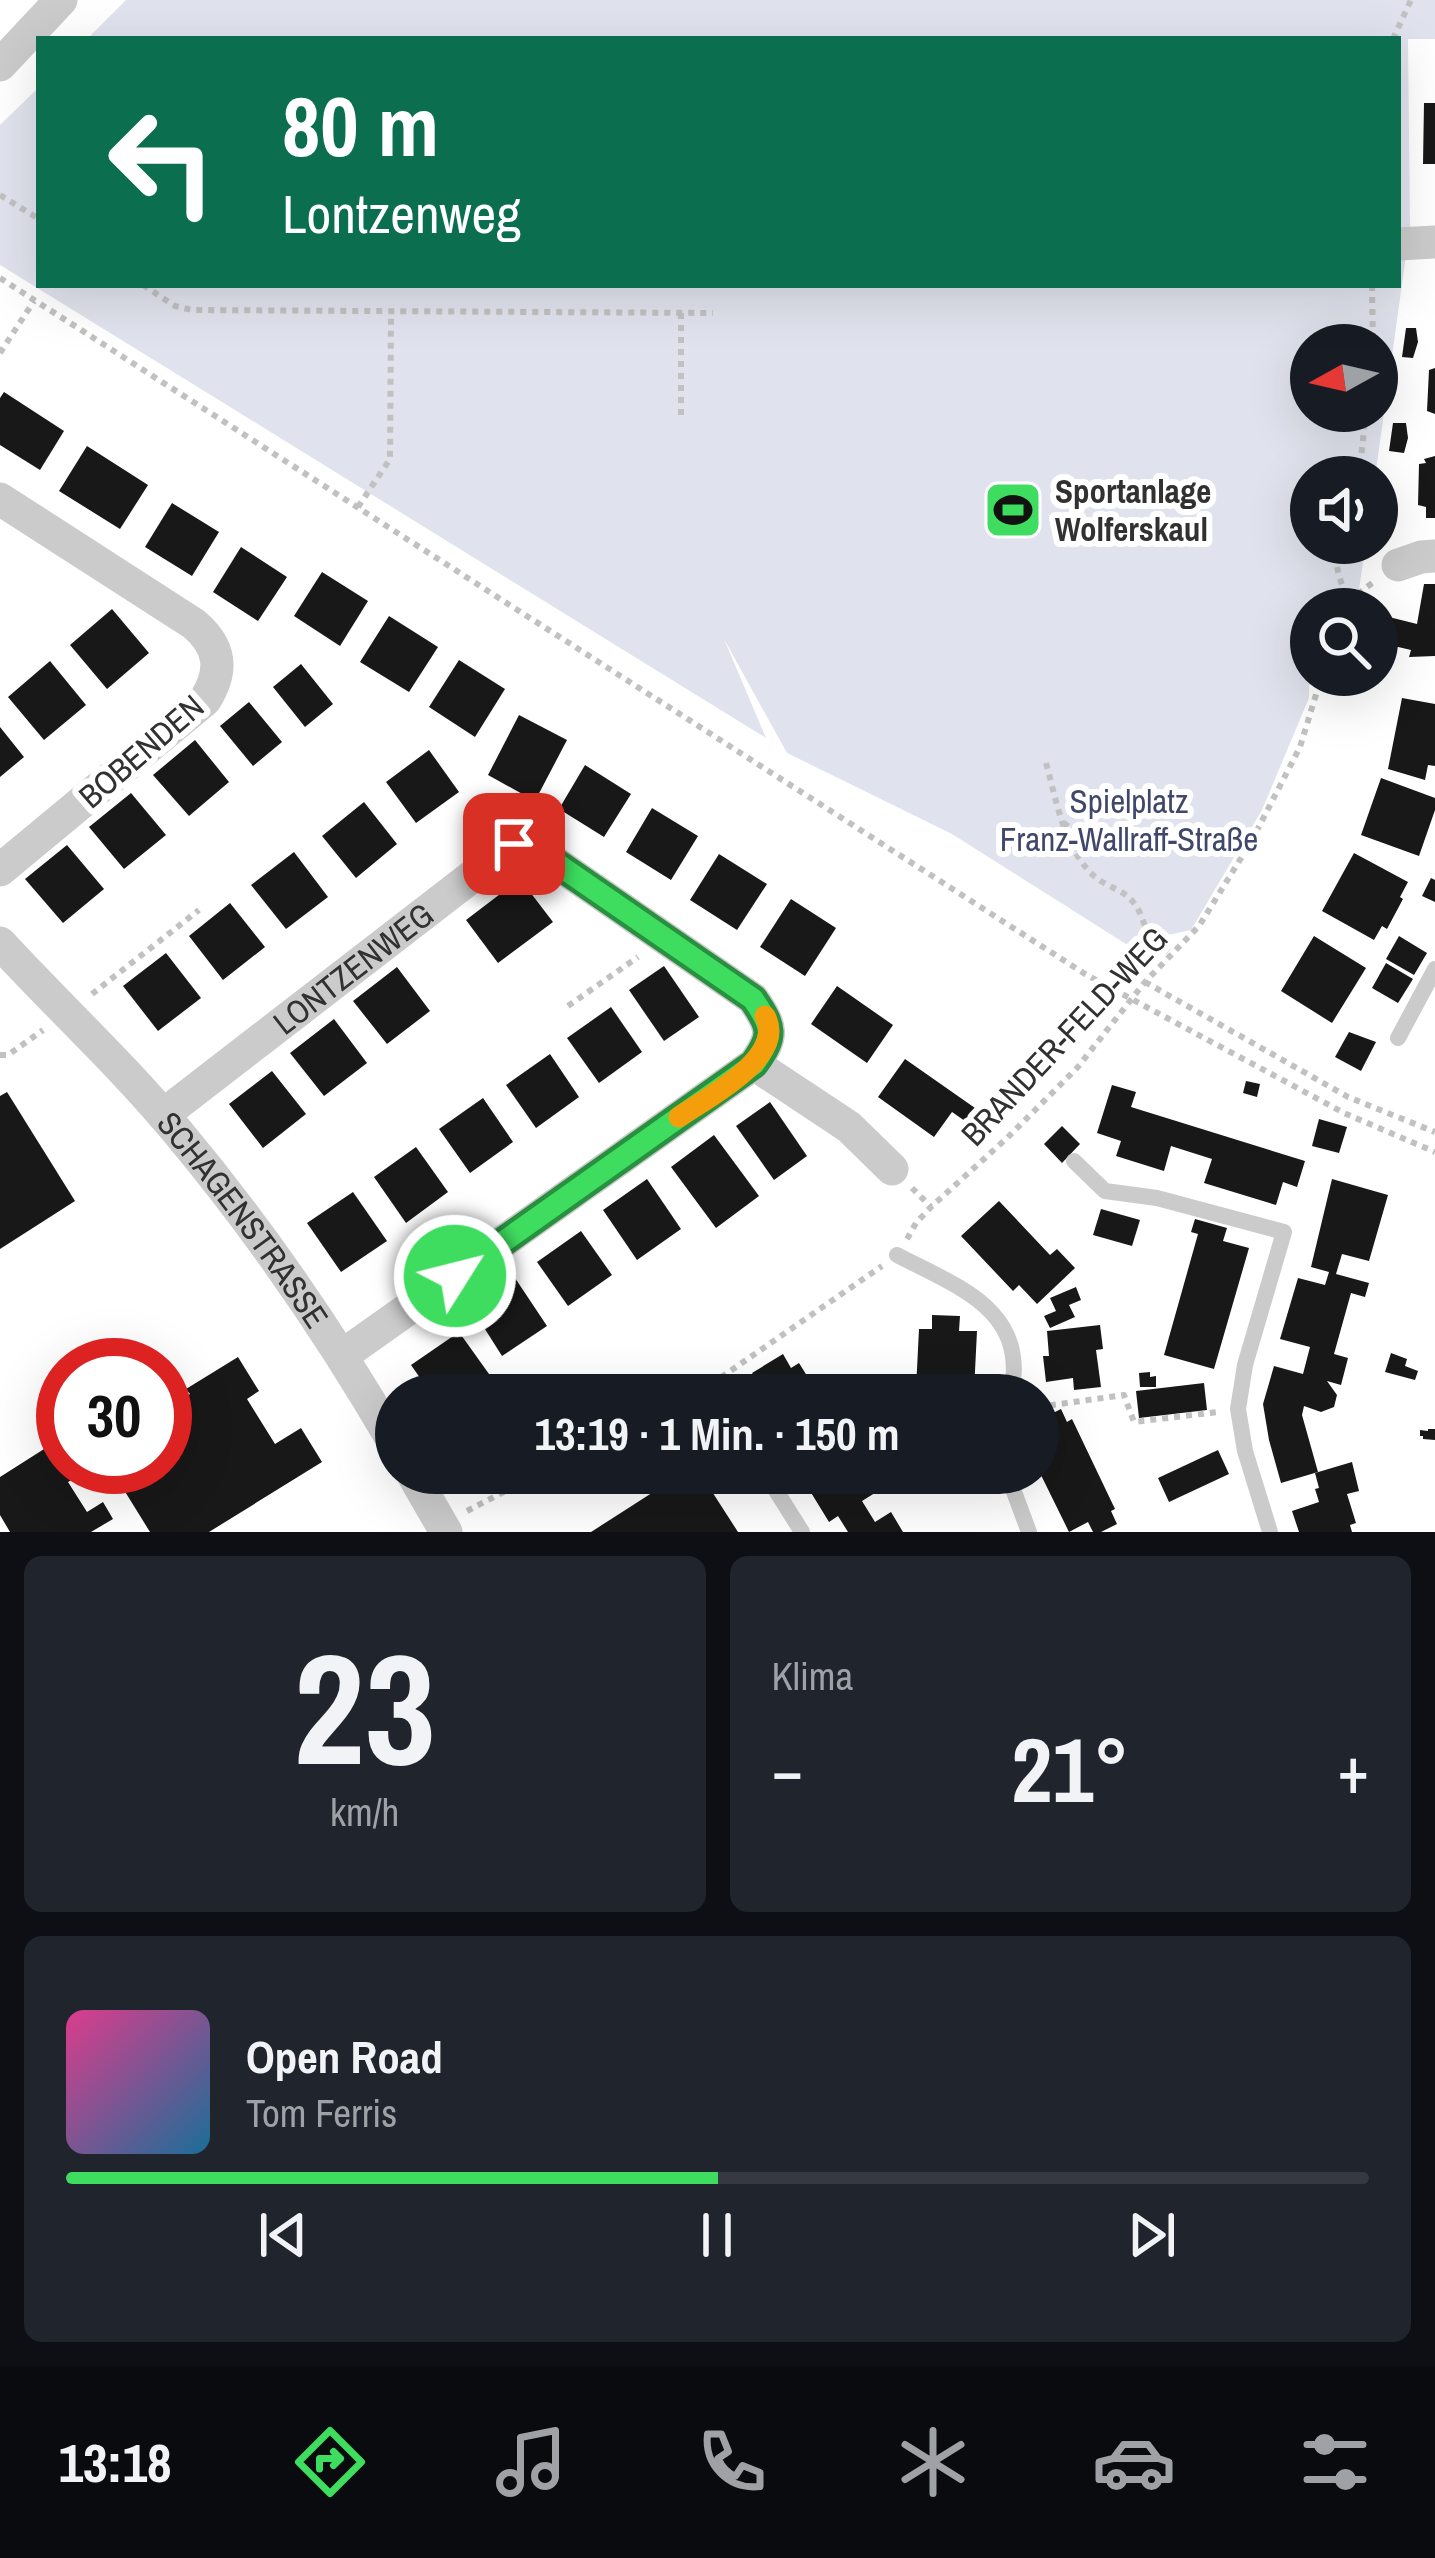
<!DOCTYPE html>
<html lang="de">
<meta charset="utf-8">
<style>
:root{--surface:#171b24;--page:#20242c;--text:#f1f3f6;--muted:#9ea1a6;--line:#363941;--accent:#3edd5f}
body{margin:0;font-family:"Archivo Narrow",sans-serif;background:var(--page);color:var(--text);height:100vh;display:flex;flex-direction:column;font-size:45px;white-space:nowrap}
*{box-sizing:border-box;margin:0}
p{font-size:39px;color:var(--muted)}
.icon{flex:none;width:66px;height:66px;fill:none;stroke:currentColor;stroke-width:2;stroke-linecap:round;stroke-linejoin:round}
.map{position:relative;height:1532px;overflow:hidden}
.sheet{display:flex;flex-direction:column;gap:24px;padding:24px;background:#0d0f14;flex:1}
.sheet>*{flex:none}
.hud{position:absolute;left:36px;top:36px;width:1365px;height:252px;border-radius:0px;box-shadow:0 12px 48px #0002;background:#0b6e4f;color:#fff;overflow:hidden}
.needle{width:78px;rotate:262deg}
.buttons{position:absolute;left:1290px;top:324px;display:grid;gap:24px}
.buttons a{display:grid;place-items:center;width:108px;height:108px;border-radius:50%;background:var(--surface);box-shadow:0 12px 48px #0002;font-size:60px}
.speed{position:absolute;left:36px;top:1338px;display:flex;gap:24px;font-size:60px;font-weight:700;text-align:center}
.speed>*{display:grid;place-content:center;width:156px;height:156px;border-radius:50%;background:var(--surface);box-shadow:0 12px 48px #0002;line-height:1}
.speed .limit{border:18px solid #d22;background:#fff;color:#111}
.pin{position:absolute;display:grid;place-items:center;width:102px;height:102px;color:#fff;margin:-51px;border-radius:24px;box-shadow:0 6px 18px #0006}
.me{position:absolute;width:132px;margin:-66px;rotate:54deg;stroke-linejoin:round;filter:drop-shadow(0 0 9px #0008)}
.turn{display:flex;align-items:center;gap:42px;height:252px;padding:0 48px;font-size:54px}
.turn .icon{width:156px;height:156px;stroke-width:2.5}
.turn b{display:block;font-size:84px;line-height:102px}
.big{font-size:90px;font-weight:800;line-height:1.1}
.sheet .widget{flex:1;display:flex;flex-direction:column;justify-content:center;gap:18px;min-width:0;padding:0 42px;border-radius:18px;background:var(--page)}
.sheet .dial{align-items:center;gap:0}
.dial b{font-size:156px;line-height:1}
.song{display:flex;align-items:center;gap:36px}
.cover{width:144px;height:144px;border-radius:18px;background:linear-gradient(135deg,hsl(330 70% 55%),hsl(200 70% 35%))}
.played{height:12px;border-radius:6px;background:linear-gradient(90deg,var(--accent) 50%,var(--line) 50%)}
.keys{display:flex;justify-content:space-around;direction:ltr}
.heat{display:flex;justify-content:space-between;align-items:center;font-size:66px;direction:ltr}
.sheet .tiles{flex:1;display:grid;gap:24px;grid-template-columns:1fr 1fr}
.widget:last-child{grid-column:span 2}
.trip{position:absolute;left:375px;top:1374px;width:684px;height:120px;border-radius:60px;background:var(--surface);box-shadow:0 12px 48px #0002;font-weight:800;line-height:120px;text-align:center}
.menu{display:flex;height:192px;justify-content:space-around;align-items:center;background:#090b0e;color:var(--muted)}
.menu .icon{width:84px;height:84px}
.menu .active{color:var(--accent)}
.menu b{font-size:54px;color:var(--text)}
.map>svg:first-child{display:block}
.green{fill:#e0e3ed;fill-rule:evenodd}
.building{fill:#181818}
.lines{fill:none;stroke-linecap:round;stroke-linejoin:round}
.path{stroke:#c1c1c1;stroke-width:6;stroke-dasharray:6 6;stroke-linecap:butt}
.lane{stroke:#cbcbcb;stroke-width:16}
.street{stroke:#cbcbcb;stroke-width:33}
.route-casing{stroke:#28903e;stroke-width:30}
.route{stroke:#3edd5f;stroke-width:21}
.slow{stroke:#f59e0b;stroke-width:21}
.labels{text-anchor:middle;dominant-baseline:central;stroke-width:12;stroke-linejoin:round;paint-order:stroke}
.poi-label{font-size:33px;font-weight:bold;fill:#313131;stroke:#fff;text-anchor:start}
.street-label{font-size:33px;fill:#313131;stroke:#fff}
.park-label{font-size:33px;fill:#40476b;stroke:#fff}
</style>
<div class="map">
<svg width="1435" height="1532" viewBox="0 0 1435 1532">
<rect width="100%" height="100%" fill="#fff"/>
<!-- green -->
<path class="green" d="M126 0H1435V39H1408L1410 227 1375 477H1311V543H1366L1356 609H1311L1309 698 1262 810 1191 930 1126 944 952 834 787 753 724 639 766 738 0 265V125L39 87V285H1398V39H87ZM1311 345H1377V411H1311Z"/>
<!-- building -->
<g class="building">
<polygon points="1424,103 1435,103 1435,164 1423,164"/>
<polygon points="1406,328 1416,328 1418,342 1413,358 1402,357"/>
<polygon points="1435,368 1435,414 1427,411 1429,370"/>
<polygon points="4,392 64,431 40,470 0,445 0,398"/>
<polygon points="1393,423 1406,423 1408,438 1404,453 1389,451"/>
<polygon points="87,446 148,485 120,529 59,491"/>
<polygon points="1435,456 1435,518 1426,518 1426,507 1418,505 1419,464 1426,463 1424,459"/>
<polygon points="172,503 219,532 192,576 145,547"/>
<polygon points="241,547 287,577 258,621 213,592"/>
<polygon points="322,572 368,601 340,646 294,616"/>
<polygon points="1424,584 1435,584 1435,656 1409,657 1411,650 1377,642 1377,614 1417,624"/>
<polygon points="112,609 149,653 107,689 70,645"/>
<polygon points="389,616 438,647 409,692 360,662"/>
<polygon points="459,660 505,689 475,737 429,707"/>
<polygon points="50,661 86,705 44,740 8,697"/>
<polygon points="301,664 333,704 305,727 273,687"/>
<polygon points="1402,698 1435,704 1435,766 1428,765 1425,780 1388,769"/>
<polygon points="249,702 282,742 253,766 220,726"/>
<polygon points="519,715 567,740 535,801 488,775"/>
<polygon points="0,727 24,757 0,777"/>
<polygon points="195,740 229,782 189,816 153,775"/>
<polygon points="429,750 459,792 416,823 386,782"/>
<polygon points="585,765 631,794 604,837 559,809"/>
<polygon points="1381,778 1435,798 1435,810 1419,856 1361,835"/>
<polygon points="131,793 166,835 124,869 89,827"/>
<polygon points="364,802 397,844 356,878 322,836"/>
<polygon points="652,808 698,836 671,880 626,852"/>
<polygon points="67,845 104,889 63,923 25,879"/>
<polygon points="294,852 328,897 286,929 251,885"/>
<polygon points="1354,853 1408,882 1400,897 1403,899 1387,929 1382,926 1374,940 1322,911"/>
<polygon points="719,854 767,884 737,930 690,900"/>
<polygon points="1431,878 1435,880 1435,902 1422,896"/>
<polygon points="520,879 553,922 498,963 466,920"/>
<polygon points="791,899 836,928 805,976 760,947"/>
<polygon points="230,903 265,947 223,980 189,936"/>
<polygon points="1314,936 1366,968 1332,1023 1281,991"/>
<polygon points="1399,936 1427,953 1414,975 1386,959"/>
<polygon points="166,953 201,998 158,1031 123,986"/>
<polygon points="1386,963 1413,979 1398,1003 1372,988"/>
<polygon points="664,966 699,1017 664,1041 629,990"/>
<polygon points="397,967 430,1011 387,1044 353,1001"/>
<polygon points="837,986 893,1025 867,1063 811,1024"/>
<polygon points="611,1007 642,1052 599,1083 567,1038"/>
<polygon points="334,1019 367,1063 324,1096 290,1053"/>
<polygon points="1349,1032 1376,1042 1361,1071 1335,1057"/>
<polygon points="550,1054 579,1097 536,1128 506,1085"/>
<polygon points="905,1059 985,1115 975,1128 952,1112 934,1137 878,1097"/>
<polygon points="272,1071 306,1114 263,1148 229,1104"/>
<polygon points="1246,1081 1260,1084 1257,1097 1243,1093"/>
<polygon points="1112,1085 1136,1092 1131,1107 1305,1161 1297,1187 1283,1182 1276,1205 1204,1183 1212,1159 1171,1146 1164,1171 1116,1156 1121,1141 1097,1133"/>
<polygon points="7,1092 75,1201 0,1249 0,1096"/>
<polygon points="483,1098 513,1142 470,1173 439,1129"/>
<polygon points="770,1102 807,1156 774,1180 736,1126"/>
<polygon points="1319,1119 1347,1127 1339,1153 1312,1146"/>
<polygon points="1062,1126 1080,1144 1062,1163 1044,1144"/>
<polygon points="714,1135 759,1196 716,1228 671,1167"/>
<polygon points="416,1147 448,1192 406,1223 374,1177"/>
<polygon points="647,1179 681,1229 637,1260 603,1210"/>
<polygon points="1332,1179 1388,1195 1369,1261 1342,1254 1336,1274 1369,1283 1365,1297 1351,1293 1334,1354 1348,1358 1341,1385 1327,1381 1337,1395 1334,1407 1321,1412 1304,1406 1302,1415 1318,1472 1281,1483 1269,1440 1263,1404 1274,1366 1303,1374 1310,1347 1280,1339 1298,1278 1325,1285 1329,1272 1311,1267"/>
<polygon points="353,1192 387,1241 341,1272 307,1223"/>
<polygon points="999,1201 1050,1255 1057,1249 1075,1268 1037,1304 1019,1285 1013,1291 961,1236"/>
<polygon points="1101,1209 1140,1220 1132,1246 1093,1235"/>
<polygon points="1195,1219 1227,1228 1223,1241 1249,1248 1214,1369 1164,1355 1198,1234 1191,1232"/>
<polygon points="581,1231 612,1275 568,1306 537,1262"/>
<polygon points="515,1278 547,1326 502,1356 471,1307"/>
<polygon points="1076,1287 1081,1300 1069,1305 1075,1317 1050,1328 1044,1316 1056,1311 1050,1298"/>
<polygon points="932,1315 960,1316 959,1331 977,1331 974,1391 916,1389 919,1329 932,1329"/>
<polygon points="1100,1325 1103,1349 1096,1350 1101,1387 1074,1390 1073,1378 1046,1382 1043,1356 1049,1356 1047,1331"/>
<polygon points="459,1332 489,1374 459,1395 432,1395 411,1365"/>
<polygon points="1391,1353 1407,1359 1405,1366 1418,1371 1415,1380 1385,1372"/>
<polygon points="783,1354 791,1368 799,1363 819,1395 747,1395 761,1387 752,1373"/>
<polygon points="238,1357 259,1391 247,1399 275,1444 301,1428 322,1462 209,1532 150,1532 124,1490 138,1481 129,1467 165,1467 165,1410 190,1394 186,1389"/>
<polygon points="1150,1372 1150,1377 1156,1376 1156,1387 1140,1387 1139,1373"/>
<polygon points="1204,1383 1207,1410 1139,1418 1136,1391"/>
<polygon points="1061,1409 1067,1422 1072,1419 1115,1509 1111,1511 1117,1524 1101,1532 1093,1532 1088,1522 1069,1532 1038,1469 1038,1436 1045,1433 1039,1420"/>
<polygon points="1428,1429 1435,1429 1435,1440 1423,1439 1423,1436 1420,1436 1420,1430 1428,1431"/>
<polygon points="63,1437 63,1467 81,1467 84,1473 68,1482 87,1512 103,1502 113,1519 91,1532 10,1532 0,1515 0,1477"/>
<polygon points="1218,1450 1229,1474 1169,1502 1158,1478"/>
<polygon points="1352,1462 1359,1491 1347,1494 1356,1523 1350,1525 1352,1532 1299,1532 1292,1511 1319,1502 1315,1489 1319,1488 1315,1473"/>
<polygon points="683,1473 700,1473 738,1532 591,1532"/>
<polygon points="799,1473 866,1473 878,1491 862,1501 875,1522 891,1512 903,1532 848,1532 838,1516 829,1522"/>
</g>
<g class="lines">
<!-- path -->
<g class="path">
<polyline points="1393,39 1411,0"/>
<polyline points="0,195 39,219"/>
<polyline points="0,278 1085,974 1344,1113 1435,1152"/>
<polyline points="143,285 175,306 192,310 713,313"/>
<polyline points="1372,285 1373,345"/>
<polyline points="681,313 681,417"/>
<polyline points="0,353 34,301"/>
<polyline points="1359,477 1366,411"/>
<polyline points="358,507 390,459 391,313"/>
<path d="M1337 543C1333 563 1341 583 1348 601L1345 609"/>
<polyline points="1348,601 1375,581"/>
<path d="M1046 763C1057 802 1063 847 1094 876 1106 887 1123 889 1133 902 1142 912 1143 925 1150 936 1154 943 1165 949 1172 955"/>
<polyline points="1064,827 1086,796"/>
<polyline points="1145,982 1348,1097 1435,1132"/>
<polyline points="92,994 199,910"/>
<polyline points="568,1006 638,957"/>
<polyline points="0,1055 8,1055 43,1030"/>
<polyline points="912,1188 931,1207"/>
<polyline points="907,1239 916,1223 931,1207 1007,1138 1077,1068 1145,982 1199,926 1251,842 1300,747 1322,675"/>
<polyline points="710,1385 717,1395"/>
<polyline points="690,1395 710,1385 882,1266"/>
<polyline points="1038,1407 1124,1395 1134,1422 1218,1412"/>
<polyline points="467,1511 540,1473"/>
</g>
<!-- lane -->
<g class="lane">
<polyline points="1398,1038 1435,969"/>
<polyline points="1074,1161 1105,1191 1157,1198 1284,1232 1245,1365 1238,1409 1245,1451 1270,1532"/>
<path d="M897 1255C960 1288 1029 1310 1011 1395"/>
<polyline points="765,1473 802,1532"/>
<polyline points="1007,1473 1029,1532"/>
</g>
<!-- street -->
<g class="street">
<polyline points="0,65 61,0"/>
<polyline points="1398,244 1435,242"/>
<path d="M0 499 194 624C220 646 224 670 205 700L0 870"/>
<polyline points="1398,565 1421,557 1435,556"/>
<path id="s1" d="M0 943C58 1006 122 1065 176 1130 259 1229 331 1334 396 1446"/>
<polyline points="754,1064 849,1127 892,1169"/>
<path id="s2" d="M163 1115 514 844 526 847 550 859 753 999C772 1027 775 1035 754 1064L343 1355"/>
<polyline points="412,1473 446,1532"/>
</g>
</g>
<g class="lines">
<defs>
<path id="route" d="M455 1276 754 1064C775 1035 772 1027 753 999L550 859 526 847 514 844"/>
</defs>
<!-- route casing -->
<use href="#route" class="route-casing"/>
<!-- route -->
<use href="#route" class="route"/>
<!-- slow -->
<path class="slow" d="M679 1117C707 1098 787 1057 765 1016"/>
</g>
<!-- icons -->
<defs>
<symbol id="stadium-square" viewBox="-11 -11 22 22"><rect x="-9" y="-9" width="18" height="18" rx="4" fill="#3edd5f" stroke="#fff"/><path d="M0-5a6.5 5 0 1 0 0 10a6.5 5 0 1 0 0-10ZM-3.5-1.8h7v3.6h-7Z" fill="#111"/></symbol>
</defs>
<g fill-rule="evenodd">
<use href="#stadium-square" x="980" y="477" width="66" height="66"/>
</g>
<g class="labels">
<!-- poi labels -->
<g class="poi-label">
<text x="1055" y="491">Sportanlage<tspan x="1055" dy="38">Wolferskaul</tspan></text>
</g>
<!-- street labels -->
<g class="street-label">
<text transform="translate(141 751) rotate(-41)">BOBENDEN</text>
<text stroke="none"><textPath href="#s2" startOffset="240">LONTZENWEG</textPath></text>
<text transform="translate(1064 1036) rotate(-47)">BRANDER-FELD-WEG</text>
<text stroke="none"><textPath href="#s1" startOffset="369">SCHAGENSTRASSE</textPath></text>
</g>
<!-- park labels -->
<g class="park-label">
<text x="1129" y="801">Spielplatz<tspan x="1129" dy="38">Franz-Wallraff-Straße</tspan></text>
</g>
</g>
</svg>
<div class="buttons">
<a><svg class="needle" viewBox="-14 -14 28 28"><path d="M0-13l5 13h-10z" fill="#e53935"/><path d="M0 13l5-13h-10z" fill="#9ea1a6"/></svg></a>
<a><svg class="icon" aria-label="sound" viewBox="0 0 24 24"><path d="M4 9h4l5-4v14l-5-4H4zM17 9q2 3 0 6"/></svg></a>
<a><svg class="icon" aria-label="search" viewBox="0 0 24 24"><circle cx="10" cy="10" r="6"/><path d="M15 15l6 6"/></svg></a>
</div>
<div class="speed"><div class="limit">30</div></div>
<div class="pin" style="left:514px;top:844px;background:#d93025"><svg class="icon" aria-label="arrive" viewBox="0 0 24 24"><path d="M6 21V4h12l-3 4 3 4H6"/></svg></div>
<svg class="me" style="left:455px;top:1276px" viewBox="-20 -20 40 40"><circle r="17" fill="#3edd5f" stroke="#fff" stroke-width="3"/><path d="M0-11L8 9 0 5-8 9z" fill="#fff"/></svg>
<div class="trip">13:19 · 1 Min. · 150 m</div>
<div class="hud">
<div class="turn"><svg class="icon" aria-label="left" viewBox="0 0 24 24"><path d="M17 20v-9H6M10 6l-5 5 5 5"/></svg><div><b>80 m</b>Lontzenweg</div></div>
</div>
</div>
<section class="sheet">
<div class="tiles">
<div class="widget dial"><b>23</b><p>km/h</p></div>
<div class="widget"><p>Klima</p>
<div class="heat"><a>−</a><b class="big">21°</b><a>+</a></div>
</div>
<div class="widget">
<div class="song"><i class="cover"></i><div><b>Open Road</b><p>Tom Ferris</p></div></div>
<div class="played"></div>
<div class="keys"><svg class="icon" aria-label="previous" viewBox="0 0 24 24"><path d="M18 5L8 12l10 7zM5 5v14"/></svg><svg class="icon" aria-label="pause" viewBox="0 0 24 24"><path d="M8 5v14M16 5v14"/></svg><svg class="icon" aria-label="next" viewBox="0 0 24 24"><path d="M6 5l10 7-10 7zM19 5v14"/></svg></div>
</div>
</div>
</section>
<nav class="menu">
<b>13:18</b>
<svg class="icon active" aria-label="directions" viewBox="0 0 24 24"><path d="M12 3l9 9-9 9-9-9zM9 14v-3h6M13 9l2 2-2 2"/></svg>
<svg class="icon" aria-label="music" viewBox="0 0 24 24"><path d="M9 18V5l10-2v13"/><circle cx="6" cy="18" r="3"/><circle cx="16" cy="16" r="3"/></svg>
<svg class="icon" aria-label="phone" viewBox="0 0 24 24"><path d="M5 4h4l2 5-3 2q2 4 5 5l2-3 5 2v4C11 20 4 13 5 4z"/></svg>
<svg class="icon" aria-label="climate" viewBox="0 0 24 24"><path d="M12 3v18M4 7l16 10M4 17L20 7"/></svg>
<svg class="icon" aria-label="car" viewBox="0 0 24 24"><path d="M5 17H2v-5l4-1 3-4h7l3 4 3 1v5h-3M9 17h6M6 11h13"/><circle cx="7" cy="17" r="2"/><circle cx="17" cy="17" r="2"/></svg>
<svg class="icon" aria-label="filters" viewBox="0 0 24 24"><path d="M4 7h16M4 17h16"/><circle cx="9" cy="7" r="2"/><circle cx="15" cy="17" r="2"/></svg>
</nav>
